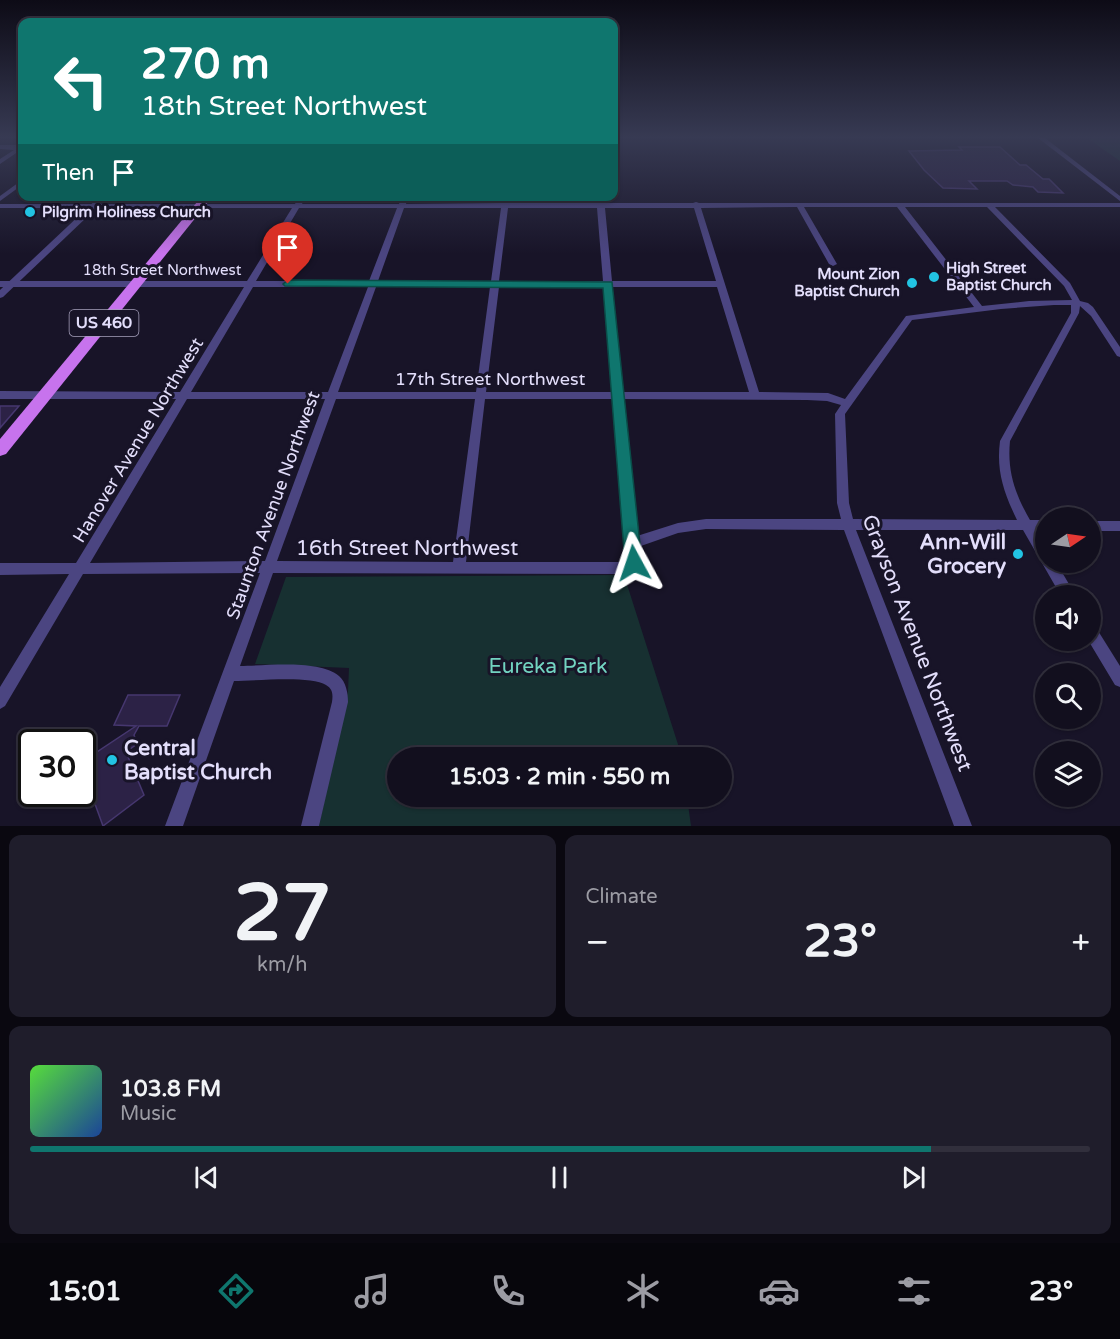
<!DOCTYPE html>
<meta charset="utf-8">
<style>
:root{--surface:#120f1e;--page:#1f1d2b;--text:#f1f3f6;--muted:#9c9ca4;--line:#312f3c;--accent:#0f766e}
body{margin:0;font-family:"Varela Round",sans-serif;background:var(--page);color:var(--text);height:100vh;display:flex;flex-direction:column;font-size:22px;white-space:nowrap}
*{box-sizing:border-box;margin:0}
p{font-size:20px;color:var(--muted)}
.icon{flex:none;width:33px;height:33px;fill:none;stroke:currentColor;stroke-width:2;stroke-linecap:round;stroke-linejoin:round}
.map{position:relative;height:826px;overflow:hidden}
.side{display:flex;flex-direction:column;gap:9px;padding:9px;background:#0a0810;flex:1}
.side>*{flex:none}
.hud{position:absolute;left:18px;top:18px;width:600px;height:183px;border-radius:12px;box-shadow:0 2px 4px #0004,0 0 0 2px var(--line);background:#0f766e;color:#fff;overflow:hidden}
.needle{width:39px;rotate:77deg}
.buttons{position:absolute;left:1035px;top:507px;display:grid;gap:12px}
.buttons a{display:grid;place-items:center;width:66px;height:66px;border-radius:50%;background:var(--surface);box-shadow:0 2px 4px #0004,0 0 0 2px var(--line);font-size:30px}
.speed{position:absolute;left:18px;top:729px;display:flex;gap:12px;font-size:30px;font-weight:700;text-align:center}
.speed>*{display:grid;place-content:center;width:78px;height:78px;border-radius:50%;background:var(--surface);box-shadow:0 2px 4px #0004,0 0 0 2px var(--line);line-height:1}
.speed .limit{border:3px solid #111;border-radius:9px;background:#fff;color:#111}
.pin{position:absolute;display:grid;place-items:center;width:51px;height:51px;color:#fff;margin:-62px -26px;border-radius:50% 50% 50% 0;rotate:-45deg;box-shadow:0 0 6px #0007}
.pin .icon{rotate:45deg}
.me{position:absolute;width:66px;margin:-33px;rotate:355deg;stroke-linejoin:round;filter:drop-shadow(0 0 4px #0008)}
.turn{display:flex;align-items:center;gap:21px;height:126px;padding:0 24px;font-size:27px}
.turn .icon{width:78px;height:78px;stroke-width:2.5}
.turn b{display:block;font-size:42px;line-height:51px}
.then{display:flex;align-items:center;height:57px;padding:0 24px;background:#0003;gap:12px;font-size:22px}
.big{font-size:45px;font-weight:700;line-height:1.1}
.side .tile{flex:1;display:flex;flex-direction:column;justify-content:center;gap:9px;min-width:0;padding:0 21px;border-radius:12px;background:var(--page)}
.side .dial{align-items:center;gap:0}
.dial b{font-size:78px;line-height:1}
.song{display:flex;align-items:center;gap:18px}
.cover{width:72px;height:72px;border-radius:9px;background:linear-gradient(135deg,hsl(110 70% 55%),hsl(220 70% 35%))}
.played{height:6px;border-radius:3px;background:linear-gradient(90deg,var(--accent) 85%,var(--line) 85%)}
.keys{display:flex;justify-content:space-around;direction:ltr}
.heat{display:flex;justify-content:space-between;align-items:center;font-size:33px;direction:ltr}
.side .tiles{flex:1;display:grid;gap:9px;grid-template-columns:1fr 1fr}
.tile:last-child{grid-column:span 2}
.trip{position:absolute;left:387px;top:747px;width:345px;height:60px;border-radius:30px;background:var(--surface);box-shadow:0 2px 4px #0004,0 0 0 2px var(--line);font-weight:700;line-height:60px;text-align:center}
.tab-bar{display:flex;height:96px;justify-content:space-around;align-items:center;background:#07060c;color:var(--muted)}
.tab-bar .icon{width:42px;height:42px}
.tab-bar .active{color:var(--accent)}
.tab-bar b{font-size:27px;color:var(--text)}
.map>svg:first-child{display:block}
.green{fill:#173031}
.building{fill:#2c2246;stroke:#46376f;stroke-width:1.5}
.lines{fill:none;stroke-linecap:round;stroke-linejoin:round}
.minor{fill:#4b4581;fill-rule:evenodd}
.tertiary{fill:#4b4581;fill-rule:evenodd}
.primary{fill:#c773ed;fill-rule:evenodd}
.route{fill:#0f766e;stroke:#0a4d48;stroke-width:1.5}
.poi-dot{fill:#22c4e3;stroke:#181428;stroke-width:2}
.labels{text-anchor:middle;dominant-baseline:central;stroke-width:6;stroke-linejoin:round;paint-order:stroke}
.far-poi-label{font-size:15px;font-weight:bold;fill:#e3defb;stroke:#181428;text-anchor:start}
.far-street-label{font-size:15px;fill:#e3defb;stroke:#181428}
.shield{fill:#181428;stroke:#a6a1bc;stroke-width:1.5}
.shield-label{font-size:16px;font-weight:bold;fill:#e3defb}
.street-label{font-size:18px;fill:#e3defb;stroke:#181428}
.near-poi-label{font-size:21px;font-weight:bold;fill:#e3defb;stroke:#181428;text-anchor:end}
.near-street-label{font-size:21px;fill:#e3defb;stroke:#181428}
.near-park-label{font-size:21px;fill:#72d3c1;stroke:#181428}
</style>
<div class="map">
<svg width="1120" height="826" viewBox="0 0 1120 826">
<rect width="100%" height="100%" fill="#181428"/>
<!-- green -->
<g class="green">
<polygon points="1087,138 1120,138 1120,161"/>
<polygon points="624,575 682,757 398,758 398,796 687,797 691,826 319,826 348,691 349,668 255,664 286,577"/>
</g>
<!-- building -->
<g class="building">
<polygon points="959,147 1000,147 1020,165 1026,165 1043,179 1049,179 1063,193 1038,192 1033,187 1013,185 1007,181 969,181 977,189 943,188 924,170 909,151 962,150"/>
<polygon points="0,406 19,406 0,428"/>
<polygon points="128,695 180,695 167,726 139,726 134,735 137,744 126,752 144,795 103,826 87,782 82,784 82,773 93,765 92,762 97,758 97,752 136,726 114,725"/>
</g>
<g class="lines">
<!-- minor -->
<g class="minor">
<polygon points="1038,138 1045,138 1120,196 1120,201"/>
<polygon points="0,145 22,145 22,149 0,164 0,159 14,150 0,149"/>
<polygon points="22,180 22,185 0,201 0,196"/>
<path d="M299 196H306L302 204H399L401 196H408L406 204 502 203V196H509V203H597V196H604V203H693L696 202 699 203H1120V207H995L1070 283 1080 301 1088 303 1093 307 1120 347V357L1117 356 1091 316 1080 306 1079 313 1010 441C1007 471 1015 494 1030 520H1046V530H1036L1046 545V562H1056L1076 596H1061L1023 530H856L972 826H954L844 530 706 529 678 533 638 547 639 566 638 570 628 574 273 573 240 666C265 666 319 659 339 676 346 682 348 693 348 702L319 826H301L332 702C333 695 333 689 326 685 311 675 254 681 234 681L183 826H165L260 573 83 574 5 706 0 709V687L69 574 0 575V563H76L176 399H0V391L180 392 244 287H0V281H247L292 208H0V204H295ZM797 207 829 264 833 266 837 264 804 207H897L974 307 906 316 845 399 828 393 759 392 701 208ZM905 207H987L1064 286 1072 300 1029 301 982 306ZM299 208H397L369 281H256ZM404 208H501L491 281H378ZM508 208H597L603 281H499ZM605 208H694L716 281H612ZM253 287H368L328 392H191ZM376 287H490L476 392H338ZM499 287H604L612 392H486ZM612 287H717L749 392H623ZM1054 305H1071V313L1000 441C996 471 1004 493 1017 520L853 519 849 503 845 414 912 320 1001 309ZM187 399H325L265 561 90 563ZM336 399H475L453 562 277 561ZM485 399H613L626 562H466ZM623 399 807 400 827 401 841 405 835 414 837 503 841 519H706L678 523 637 536Z"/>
<rect x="1090" y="521" width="30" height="10"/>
<polygon points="1090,624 1095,626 1120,666 1120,687 1115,685 1088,640 1090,640"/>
</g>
<!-- tertiary -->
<polygon class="tertiary" points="100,196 109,196 3,297 0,298 0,290"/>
<!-- primary -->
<polygon class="primary" points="202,196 213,196 6,454 0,456 0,439"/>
</g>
<!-- sky -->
<linearGradient id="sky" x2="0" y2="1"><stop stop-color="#0d0b16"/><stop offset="0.54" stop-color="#373a53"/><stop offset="1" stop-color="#373a53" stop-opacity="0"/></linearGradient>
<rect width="1120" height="254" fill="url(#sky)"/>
<!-- route -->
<polygon class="route" points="288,280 612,282 642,563 640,568 634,570 628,568 625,563 603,288 285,286 283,284"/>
<!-- markers -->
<g class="poi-dot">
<circle cx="30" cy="212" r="6"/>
<circle cx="934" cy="277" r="6"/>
<circle cx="912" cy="283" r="6"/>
<circle cx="1018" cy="554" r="6"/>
<circle cx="112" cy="760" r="6"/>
</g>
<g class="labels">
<!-- far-poi labels -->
<g class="far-poi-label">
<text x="42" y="212">Pilgrim Holiness Church</text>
<text x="946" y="268">High Street<tspan x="946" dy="17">Baptist Church</tspan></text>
<text x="900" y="274" text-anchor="end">Mount Zion<tspan x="900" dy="17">Baptist Church</tspan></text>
</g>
<!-- far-street labels -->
<g class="far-street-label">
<text x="162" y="270">18th Street Northwest</text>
</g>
<!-- shield labels -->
<rect class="shield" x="69.5" y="310" width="69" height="26" rx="4.5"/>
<g class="shield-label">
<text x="104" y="323">US 460</text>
</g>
<!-- street labels -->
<g class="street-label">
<text x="490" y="379">17th Street Northwest</text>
<text transform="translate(138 440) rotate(-59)">Hanover Avenue Northwest</text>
<text transform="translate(273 505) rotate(-70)">Staunton Avenue Northwest</text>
</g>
<!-- near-poi labels -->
<g class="near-poi-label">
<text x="1006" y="542">Ann-Will<tspan x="1006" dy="24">Grocery</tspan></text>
<text x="124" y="748" text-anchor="start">Central<tspan x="124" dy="24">Baptist Church</tspan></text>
</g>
<!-- near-street labels -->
<g class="near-street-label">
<text x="407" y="548">16th Street Northwest</text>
<text transform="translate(917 643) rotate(69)">Grayson Avenue Northwest</text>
</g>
<!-- near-park labels -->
<g class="near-park-label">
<text x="548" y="666">Eureka Park</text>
</g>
</g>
</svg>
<div class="buttons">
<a><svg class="needle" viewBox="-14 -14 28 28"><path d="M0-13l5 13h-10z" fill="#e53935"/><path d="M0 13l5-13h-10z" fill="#9c9ca4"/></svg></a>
<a><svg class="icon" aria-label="sound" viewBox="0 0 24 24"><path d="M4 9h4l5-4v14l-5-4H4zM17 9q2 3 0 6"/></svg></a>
<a><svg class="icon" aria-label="search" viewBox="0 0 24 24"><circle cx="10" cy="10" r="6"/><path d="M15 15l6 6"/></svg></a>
<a><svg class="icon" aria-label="layers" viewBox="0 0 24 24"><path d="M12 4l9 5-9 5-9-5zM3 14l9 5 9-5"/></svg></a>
</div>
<div class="speed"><div class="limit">30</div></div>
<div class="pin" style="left:288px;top:284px;background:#d93025"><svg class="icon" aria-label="arrive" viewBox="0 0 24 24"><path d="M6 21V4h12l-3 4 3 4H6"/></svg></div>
<svg class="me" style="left:634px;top:563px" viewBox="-20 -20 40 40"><path d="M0-17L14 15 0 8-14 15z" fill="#0f766e" stroke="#fff" stroke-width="4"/></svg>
<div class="trip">15:03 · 2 min · 550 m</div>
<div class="hud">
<div class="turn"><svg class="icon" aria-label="left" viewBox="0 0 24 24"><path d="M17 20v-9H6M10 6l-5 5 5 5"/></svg><div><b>270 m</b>18th Street Northwest</div></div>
<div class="then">Then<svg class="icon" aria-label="arrive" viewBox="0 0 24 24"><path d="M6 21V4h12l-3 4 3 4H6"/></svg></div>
</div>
</div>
<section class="side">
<div class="tiles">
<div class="tile dial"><b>27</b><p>km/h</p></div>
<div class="tile"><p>Climate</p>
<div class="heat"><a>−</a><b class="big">23°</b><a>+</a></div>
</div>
<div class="tile">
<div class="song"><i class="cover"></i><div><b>103.8 FM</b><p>Music</p></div></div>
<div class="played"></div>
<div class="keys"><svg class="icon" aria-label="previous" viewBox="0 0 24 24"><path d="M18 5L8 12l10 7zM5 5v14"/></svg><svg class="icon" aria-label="pause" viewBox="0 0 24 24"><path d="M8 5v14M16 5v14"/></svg><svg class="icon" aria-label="next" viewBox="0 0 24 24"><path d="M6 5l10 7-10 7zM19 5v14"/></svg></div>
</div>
</div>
</section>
<nav class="tab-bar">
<b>15:01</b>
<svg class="icon active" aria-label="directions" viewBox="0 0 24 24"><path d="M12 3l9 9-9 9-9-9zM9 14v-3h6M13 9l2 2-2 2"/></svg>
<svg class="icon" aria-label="music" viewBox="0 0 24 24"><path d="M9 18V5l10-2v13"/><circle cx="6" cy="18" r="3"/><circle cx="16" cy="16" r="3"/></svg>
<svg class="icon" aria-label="phone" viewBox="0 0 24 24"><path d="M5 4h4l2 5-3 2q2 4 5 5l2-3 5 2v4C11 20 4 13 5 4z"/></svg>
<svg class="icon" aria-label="climate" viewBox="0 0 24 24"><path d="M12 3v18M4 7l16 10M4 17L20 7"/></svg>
<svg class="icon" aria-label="car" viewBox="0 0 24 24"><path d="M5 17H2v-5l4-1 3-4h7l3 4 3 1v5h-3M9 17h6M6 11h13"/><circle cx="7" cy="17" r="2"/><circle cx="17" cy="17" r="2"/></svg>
<svg class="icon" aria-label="filters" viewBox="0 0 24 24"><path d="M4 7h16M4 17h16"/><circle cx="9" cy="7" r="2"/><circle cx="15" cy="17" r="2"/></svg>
<b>23°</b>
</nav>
